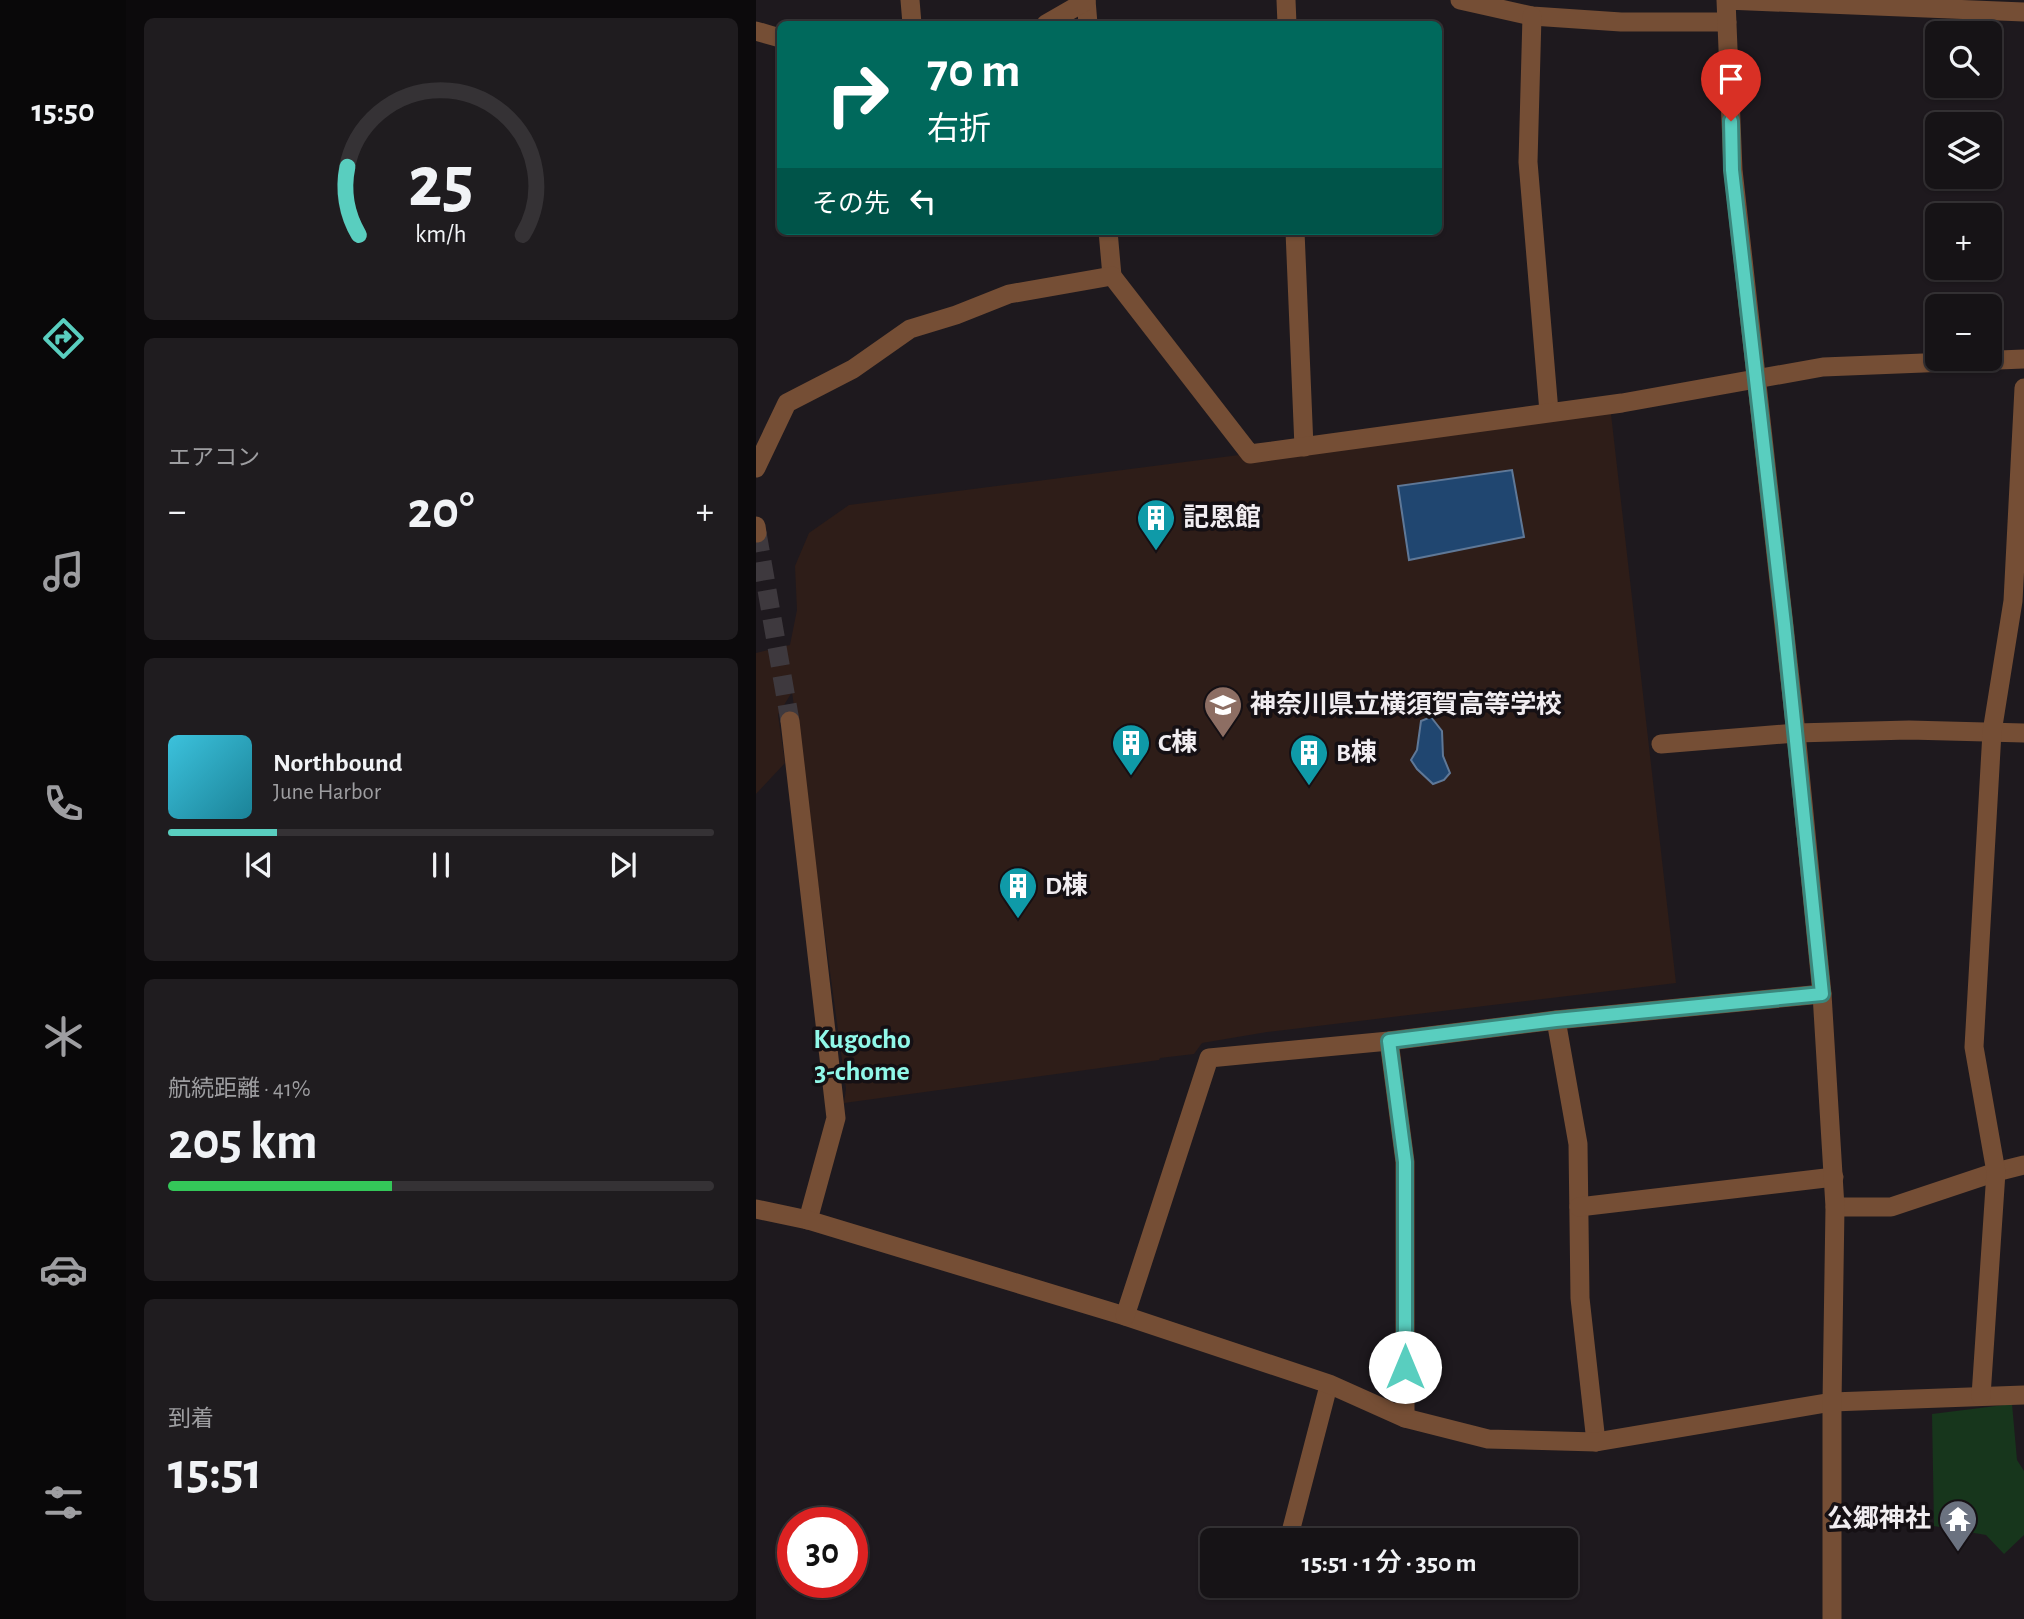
<!DOCTYPE html>
<html lang="ja">
<meta charset="utf-8">
<style>
:root{--surface:#161316;--page:#1f1c1f;--text:#f1f3f6;--muted:#9e9ea1;--line:#353235;--accent:#59cebf}
body{margin:0;font-family:"Alegreya Sans","Noto Sans JP",sans-serif;background:var(--page);color:var(--text);height:100vh;display:flex;flex-direction:column;font-size:26px;white-space:nowrap}
*{box-sizing:border-box;margin:0}
p{font-size:23px;color:var(--muted)}
.icon{flex:none;width:38px;height:38px;fill:none;stroke:currentColor;stroke-width:2;stroke-linecap:round;stroke-linejoin:round}
.map{position:relative;flex:1;overflow:hidden}
.panel{display:flex;flex-direction:column;gap:18px;padding:18px;background:#0c0a0c;width:630px}
.panel>*{flex:none}
.top-card{position:absolute;left:21px;top:21px;width:665px;height:214px;border-radius:10px;box-shadow:0 2px 5px #0004,0 0 0 2px var(--line);background:#00695c;color:#fff;overflow:hidden}
.tools{position:absolute;left:1169px;top:21px;display:grid;gap:14px}
.tools a{display:grid;place-items:center;width:77px;height:77px;border-radius:10px;background:var(--surface);box-shadow:0 2px 5px #0004,0 0 0 2px var(--line);font-size:35px}
.speed{position:absolute;left:21px;top:1507px;display:flex;gap:14px;font-size:35px;font-weight:700;text-align:center}
.speed>*{display:grid;place-content:center;width:91px;height:91px;border-radius:50%;background:var(--surface);box-shadow:0 2px 5px #0004,0 0 0 2px var(--line);line-height:1}
.speed .limit{border:10px solid #d22;background:#fff;color:#111}
.pin{position:absolute;display:grid;place-items:center;width:60px;height:60px;color:#fff;margin:-72px -30px;border-radius:50% 50% 50% 0;rotate:-45deg;box-shadow:0 0 7px #0007}
.pin .icon{rotate:45deg}
.me{position:absolute;width:77px;margin:-38px;rotate:0deg;stroke-linejoin:round;filter:drop-shadow(0 0 5px #0008)}
.turn{display:flex;align-items:center;gap:24px;height:147px;padding:0 35px;font-size:32px}
.turn .icon{width:91px;height:91px;stroke-width:2.5}
.turn b{display:block;font-size:49px;line-height:60px}
.then{display:flex;align-items:center;height:66px;padding:0 35px;background:#0003;gap:14px;font-size:26px}
.big{font-size:52px;font-weight:600;line-height:1.1}
.panel .widget{flex:1;display:flex;flex-direction:column;justify-content:center;gap:10px;min-width:0;padding:0 24px;border-radius:10px;background:var(--page)}
.panel .dial{align-items:center;gap:0}
.dial svg{height:182px;overflow:visible;fill:none;stroke:var(--line);stroke-width:7;stroke-linecap:round;text-anchor:middle}
.dial text{fill:var(--text);stroke:none}
.song{display:flex;align-items:center;gap:21px}
.cover{width:84px;height:84px;border-radius:10px;background:linear-gradient(135deg,hsl(190 70% 55%),hsl(190 70% 35%))}
.played{height:7px;border-radius:4px;background:linear-gradient(90deg,var(--accent) 20%,var(--line) 20%)}
.keys{display:flex;justify-content:space-around;direction:ltr}
.heat{display:flex;justify-content:space-between;align-items:center;font-size:38px;direction:ltr}
.charge{height:10px;border-radius:5px;background:linear-gradient(90deg,#34c759 41%,var(--line) 0)}
.trip{position:absolute;left:444px;top:1528px;width:378px;height:70px;border-radius:10px;background:var(--surface);box-shadow:0 2px 5px #0004,0 0 0 2px var(--line);font-weight:600;line-height:70px;text-align:center}
main{display:flex;flex:1;min-height:0}
.tab-bar{display:flex;flex-direction:column;width:126px;justify-content:space-around;align-items:center;background:#090809;color:var(--muted)}
.tab-bar .icon{width:49px;height:49px}
.tab-bar .selected{color:var(--accent)}
.tab-bar b{font-size:32px;color:var(--text)}
.map>svg:first-child{display:block}
.education{fill:#2e1d18}
.green{fill:#17361c}
.water{fill:#204670;stroke:#5f7897;stroke-width:2}
.lines{fill:none;stroke-linecap:round;stroke-linejoin:round}
.minor-tunnel{stroke:#3e393e;stroke-width:19;stroke-dasharray:19 10;stroke-linecap:butt}
.service{stroke:#754e35;stroke-width:18}
.minor{stroke:#754e35;stroke-width:19}
.tertiary{stroke:#754e35;stroke-width:19}
.route-casing{stroke:#3a867c;stroke-width:18}
.route{stroke:#59cebf;stroke-width:12}
.labels{text-anchor:middle;dominant-baseline:central;stroke-width:7;stroke-linejoin:round;paint-order:stroke}
.poi-label{font-size:26px;font-weight:bold;fill:#f1edf1;stroke:#151014;text-anchor:start}
.neighbourhood-label{font-size:28px;font-weight:bold;fill:#90f8e9;stroke:#151014}
</style>
<main>
<nav class="tab-bar">
<b>15:50</b>
<svg class="icon selected" aria-label="directions" viewBox="0 0 24 24"><path d="M12 3l9 9-9 9-9-9zM9 14v-3h6M13 9l2 2-2 2"/></svg>
<svg class="icon" aria-label="music" viewBox="0 0 24 24"><path d="M9 18V5l10-2v13"/><circle cx="6" cy="18" r="3"/><circle cx="16" cy="16" r="3"/></svg>
<svg class="icon" aria-label="phone" viewBox="0 0 24 24"><path d="M5 4h4l2 5-3 2q2 4 5 5l2-3 5 2v4C11 20 4 13 5 4z"/></svg>
<svg class="icon" aria-label="climate" viewBox="0 0 24 24"><path d="M12 3v18M4 7l16 10M4 17L20 7"/></svg>
<svg class="icon" aria-label="car" viewBox="0 0 24 24"><path d="M5 17H2v-5l4-1 3-4h7l3 4 3 1v5h-3M9 17h6M6 11h13"/><circle cx="7" cy="17" r="2"/><circle cx="17" cy="17" r="2"/></svg>
<svg class="icon" aria-label="filters" viewBox="0 0 24 24"><path d="M4 7h16M4 17h16"/><circle cx="9" cy="7" r="2"/><circle cx="15" cy="17" r="2"/></svg>
</nav>
<section class="panel">
<div class="widget dial"><svg viewBox="0 0 100 80">
<path d="M14 69A42 42 0 1 1 86 69"/>
<path d="M14 69A42 42 0 0 1 9 39" stroke="#59cebf"/>
<text x="50" y="56" font-size="32" font-weight="700">25</text>
<text x="50" y="72" font-size="11">km/h</text>
</svg></div>
<div class="widget"><p>エアコン</p>
<div class="heat"><a>−</a><b class="big">20°</b><a>+</a></div>
</div>
<div class="widget">
<div class="song"><i class="cover"></i><div><b>Northbound</b><p>June Harbor</p></div></div>
<div class="played"></div>
<div class="keys"><svg class="icon" aria-label="previous" viewBox="0 0 24 24"><path d="M18 5L8 12l10 7zM5 5v14"/></svg><svg class="icon" aria-label="pause" viewBox="0 0 24 24"><path d="M8 5v14M16 5v14"/></svg><svg class="icon" aria-label="next" viewBox="0 0 24 24"><path d="M6 5l10 7-10 7zM19 5v14"/></svg></div>
</div>
<div class="widget"><p>航続距離 · 41%</p><b class="big">205 km</b><div class="charge"></div></div>
<div class="widget"><p>到着</p><b class="big">15:51</b></div>
</section>
<div class="map">
<svg width="1268" height="1619" viewBox="0 0 1268 1619">
<rect width="100%" height="100%" fill="#1e191e"/>
<!-- education -->
<polygon class="education" points="851,408 855,414 920,983 511,1032 446,1043 438,1054 404,1058 403,1060 88,1103 90,1089 36,692 22,715 29,763 0,794 0,653 34,645 41,610 39,566 53,533 93,505"/>
<!-- green -->
<polygon class="green" points="1256,1404 1261,1460 1268,1471 1268,1535 1248,1554 1230,1535 1178,1526 1176,1414"/>
<!-- water -->
<g class="water">
<polygon points="756,470 768,537 653,560 642,486"/>
<polygon points="675,717 686,731 687,756 694,773 688,780 677,784 661,769 655,760 661,750 665,721"/>
</g>
<g class="lines">
<!-- minor-tunnel -->
<polyline class="minor-tunnel" points="1,533 34,721"/>
<!-- service -->
<polyline class="service" points="535,1530 573,1384"/>
<!-- minor -->
<g class="minor">
<polyline points="154,0 156,24"/>
<polyline points="330,0 332,24"/>
<polyline points="530,0 531,24"/>
<polyline points="704,0 776,16 865,22 971,22"/>
<polyline points="776,16 772,162 793,412"/>
<polyline points="352,231 356,276"/>
<polyline points="539,231 548,447"/>
<polyline points="0,468 31,403 97,369 154,329 200,315 253,294 356,276 494,454 866,403 1067,367 1268,359"/>
<polyline points="0,526 1,533"/>
<polyline points="34,721 80,1118 52,1220"/>
<polyline points="905,744 1040,733 1153,730 1268,733"/>
<polyline points="800,1020 822,1144 824,1298 840,1442"/>
<polyline points="633,1041 649,1162 649,1418"/>
<polyline points="823,1207 1078,1177"/>
<polyline points="1079,1207 1135,1207 1240,1172 1268,1165"/>
<polyline points="0,1209 52,1220 369,1316 573,1384 649,1418 732,1439 840,1442 1076,1402 1268,1395"/>
<polyline points="369,1316 453,1058 633,1041 800,1020 1066,994"/>
<polyline points="1225,1396 1240,1172 1218,1047 1236,732 1257,601 1268,388"/>
</g>
<!-- tertiary -->
<g class="tertiary">
<polyline points="290,24 330,1"/>
<polyline points="0,31 24,38"/>
<polyline points="1076,1619 1076,1402 1079,1207 1066,994 1040,733 977,170 970,0 1268,12"/>
</g>
</g>
<g class="lines">
<defs>
<polyline id="route" points="649,1367 649,1162 633,1041 800,1020 1066,994 1028,624 976,170 975,121"/>
</defs>
<!-- route casing -->
<use href="#route" class="route-casing"/>
<!-- route -->
<use href="#route" class="route"/>
</g>
<!-- icons -->
<defs>
<symbol id="building-pin" viewBox="-11 -11 22 30"><path d="M0 17L-7.5 6A9.5 9.5 0 1 1 7.5 6Z" fill="#0f9aa8" stroke="#151014"/><path d="M-4-6H4V6H1V3H-1V6H-4ZM-2.5-4.3h1.7v1.8h-1.7ZM.8-4.3h1.7v1.8H.8ZM-2.5-1h1.7V.8h-1.7ZM.8-1h1.7V.8H.8Z" fill="#fff"/></symbol>
<symbol id="school-pin" viewBox="-11 -11 22 30"><path d="M0 17L-7.5 6A9.5 9.5 0 1 1 7.5 6Z" fill="#8d6e63" stroke="#151014"/><path d="M0-5L7-2L0 1L-7-2ZM-4 1L0 2.5L4 1V4Q0 6-4 4Z" fill="#fff"/></symbol>
<symbol id="temple-pin" viewBox="-11 -11 22 30"><path d="M0 17L-7.5 6A9.5 9.5 0 1 1 7.5 6Z" fill="#6b7280" stroke="#151014"/><path d="M0-6L5-2H3V0L6.5 2.5H4V6H1.5V3h-3V6H-4V2.5H-6.5L-3 0V-2H-5Z" fill="#fff"/></symbol>
</defs>
<g fill-rule="evenodd">
<use href="#building-pin" x="378" y="496" width="44" height="60"/>
<use href="#school-pin" x="445" y="683" width="44" height="60"/>
<use href="#building-pin" x="353" y="721" width="44" height="60"/>
<use href="#building-pin" x="531" y="731" width="44" height="60"/>
<use href="#building-pin" x="240" y="864" width="44" height="60"/>
<use href="#temple-pin" x="1180" y="1497" width="44" height="60"/>
</g>
<g class="labels">
<!-- poi labels -->
<g class="poi-label">
<text x="427" y="518">記恩館</text>
<text x="494" y="705">神奈川県立横須賀高等学校</text>
<text x="402" y="743">C棟</text>
<text x="580" y="753">B棟</text>
<text x="289" y="886">D棟</text>
<text x="1175" y="1519" text-anchor="end">公郷神社</text>
</g>
<!-- neighbourhood labels -->
<g class="neighbourhood-label">
<text x="106" y="1040">Kugocho<tspan x="106" dy="32">3-chome</tspan></text>
</g>
</g>
</svg>
<div class="tools">
<a><svg class="icon" aria-label="search" viewBox="0 0 24 24"><circle cx="10" cy="10" r="6"/><path d="M15 15l6 6"/></svg></a>
<a><svg class="icon" aria-label="layers" viewBox="0 0 24 24"><path d="M12 4l9 5-9 5-9-5zM3 14l9 5 9-5"/></svg></a>
<a>+</a>
<a>−</a>
</div>
<div class="speed"><div class="limit">30</div></div>
<div class="pin" style="left:975px;top:121px;background:#d93025"><svg class="icon" aria-label="arrive" viewBox="0 0 24 24"><path d="M6 21V4h12l-3 4 3 4H6"/></svg></div>
<svg class="me" style="left:649px;top:1367px" viewBox="-20 -20 40 40"><circle r="19" fill="#fff"/><path d="M0-13L10 11 0 6-10 11z" fill="#59cebf"/></svg>
<div class="trip">15:51 · 1 分 · 350 m</div>
<div class="top-card">
<div class="turn"><svg class="icon" aria-label="right" viewBox="0 0 24 24"><path d="M7 20v-9h11M14 6l5 5-5 5"/></svg><div><b>70 m</b>右折</div></div>
<div class="then">その先<svg class="icon" aria-label="left" viewBox="0 0 24 24"><path d="M17 20v-9H6M10 6l-5 5 5 5"/></svg></div>
</div>
</div>
</main>
